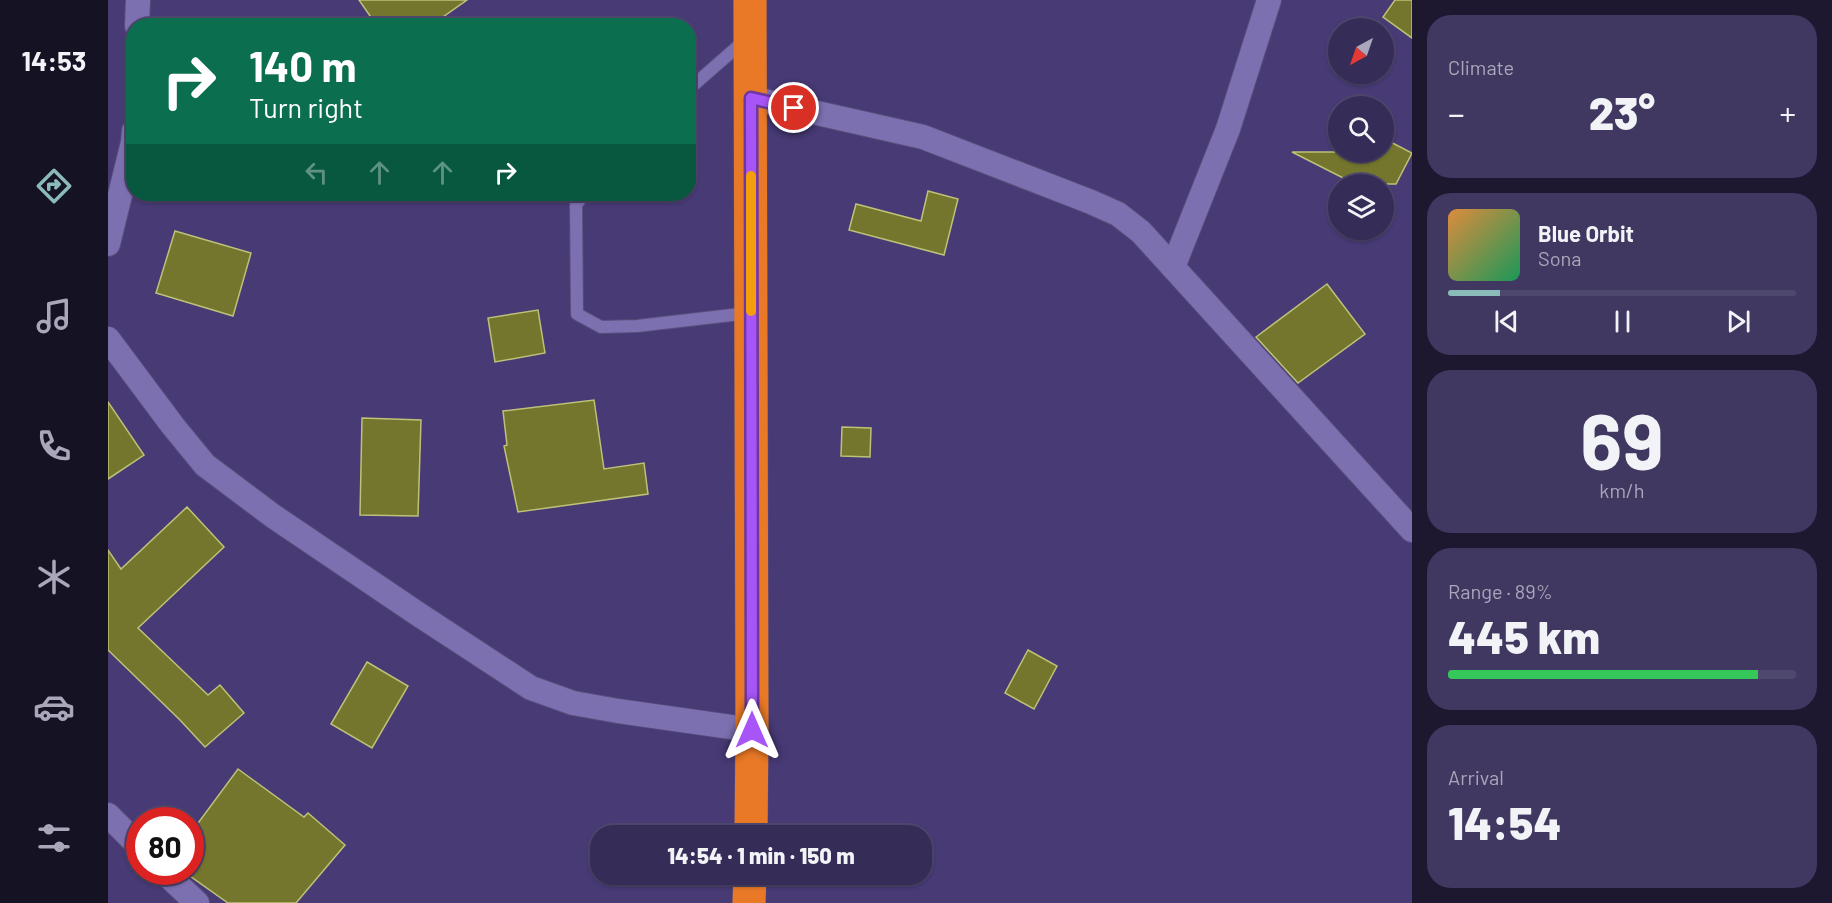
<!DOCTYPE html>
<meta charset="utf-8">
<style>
:root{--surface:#352c58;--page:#403861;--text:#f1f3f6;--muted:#aaa7ba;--line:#4f486e;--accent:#8bbbb9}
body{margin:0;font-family:Barlow,sans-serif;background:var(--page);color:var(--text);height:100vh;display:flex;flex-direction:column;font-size:22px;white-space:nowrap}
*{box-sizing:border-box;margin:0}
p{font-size:20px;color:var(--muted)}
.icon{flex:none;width:33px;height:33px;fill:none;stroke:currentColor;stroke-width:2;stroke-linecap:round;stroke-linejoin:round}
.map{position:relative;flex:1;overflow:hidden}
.side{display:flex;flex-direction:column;gap:15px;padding:15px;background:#1d1830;width:420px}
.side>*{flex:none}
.guide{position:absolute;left:18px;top:18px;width:570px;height:183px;border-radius:24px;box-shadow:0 2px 4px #0004,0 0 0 2px var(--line);background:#0b6e4f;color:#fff;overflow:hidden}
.needle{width:39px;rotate:220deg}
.tools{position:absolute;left:1220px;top:18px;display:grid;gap:12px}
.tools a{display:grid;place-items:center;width:66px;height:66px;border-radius:50%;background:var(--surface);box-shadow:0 2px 4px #0004,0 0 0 2px var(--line);font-size:30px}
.speed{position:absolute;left:18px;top:807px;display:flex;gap:12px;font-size:30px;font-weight:700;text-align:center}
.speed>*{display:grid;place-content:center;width:78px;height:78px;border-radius:50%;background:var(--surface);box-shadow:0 2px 4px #0004,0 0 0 2px var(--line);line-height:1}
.speed .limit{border:9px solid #d22;background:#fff;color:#111}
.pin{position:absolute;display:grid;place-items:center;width:51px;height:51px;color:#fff;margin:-26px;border:3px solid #fff;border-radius:50%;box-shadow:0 2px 6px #0007}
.me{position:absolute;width:66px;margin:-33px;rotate:0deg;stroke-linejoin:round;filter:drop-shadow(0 0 4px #0008)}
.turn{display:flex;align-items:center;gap:21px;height:126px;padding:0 24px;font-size:27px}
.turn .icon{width:78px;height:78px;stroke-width:2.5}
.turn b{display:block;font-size:42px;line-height:51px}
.lanes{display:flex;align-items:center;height:57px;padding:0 24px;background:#0003;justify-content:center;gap:30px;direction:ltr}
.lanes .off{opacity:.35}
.big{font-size:45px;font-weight:800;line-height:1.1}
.side .widget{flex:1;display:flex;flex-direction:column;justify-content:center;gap:9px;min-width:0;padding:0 21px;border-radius:24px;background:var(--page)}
.side .dial{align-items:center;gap:0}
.dial b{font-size:78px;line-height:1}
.song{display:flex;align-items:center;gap:18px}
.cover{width:72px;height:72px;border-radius:9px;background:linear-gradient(135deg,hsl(30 70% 55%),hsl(150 70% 35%))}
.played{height:6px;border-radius:3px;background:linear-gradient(90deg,var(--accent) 15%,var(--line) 15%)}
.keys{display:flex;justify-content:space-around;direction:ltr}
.heat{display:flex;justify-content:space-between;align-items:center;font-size:33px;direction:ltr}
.charge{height:9px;border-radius:4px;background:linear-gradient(90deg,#34c759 89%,var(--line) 0)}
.trip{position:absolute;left:482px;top:825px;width:342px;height:60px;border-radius:24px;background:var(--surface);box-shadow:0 2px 4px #0004,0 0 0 2px var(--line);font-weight:800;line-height:60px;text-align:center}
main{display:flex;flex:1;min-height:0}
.dock{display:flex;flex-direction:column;width:108px;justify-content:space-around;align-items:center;background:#151223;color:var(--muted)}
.dock .icon{width:42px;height:42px}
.dock .active{color:var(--accent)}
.dock b{font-size:27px;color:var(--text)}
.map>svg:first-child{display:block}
.building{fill:#73762c;stroke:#bec278;stroke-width:1.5}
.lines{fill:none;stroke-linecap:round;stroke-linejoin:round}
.lane-casing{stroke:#5a4e7b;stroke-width:14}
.street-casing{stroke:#5a4e7b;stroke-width:26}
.highway-casing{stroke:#5a4e7b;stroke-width:34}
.lane{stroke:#7c70b0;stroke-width:12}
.street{stroke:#7c70b0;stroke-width:24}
.highway{stroke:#e97926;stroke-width:33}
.route-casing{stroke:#6d37a1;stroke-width:15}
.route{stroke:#a855f7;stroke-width:10}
.slow{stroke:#f59e0b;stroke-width:10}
</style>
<main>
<nav class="dock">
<b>14:53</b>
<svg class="icon active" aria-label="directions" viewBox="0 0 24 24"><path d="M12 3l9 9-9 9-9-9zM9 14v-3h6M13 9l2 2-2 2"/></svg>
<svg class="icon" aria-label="music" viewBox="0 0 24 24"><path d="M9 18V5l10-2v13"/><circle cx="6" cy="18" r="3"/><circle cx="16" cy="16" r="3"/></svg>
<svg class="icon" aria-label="phone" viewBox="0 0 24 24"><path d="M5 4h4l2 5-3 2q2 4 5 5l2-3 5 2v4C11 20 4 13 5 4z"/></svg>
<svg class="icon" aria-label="climate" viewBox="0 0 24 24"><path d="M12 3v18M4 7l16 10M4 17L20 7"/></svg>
<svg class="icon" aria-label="car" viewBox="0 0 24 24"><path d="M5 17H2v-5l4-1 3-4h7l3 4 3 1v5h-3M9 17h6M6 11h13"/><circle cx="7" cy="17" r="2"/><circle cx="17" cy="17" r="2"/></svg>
<svg class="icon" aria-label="filters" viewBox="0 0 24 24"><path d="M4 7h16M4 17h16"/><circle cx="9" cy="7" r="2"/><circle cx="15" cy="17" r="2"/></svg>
</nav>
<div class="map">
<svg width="1304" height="903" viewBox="0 0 1304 903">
<rect width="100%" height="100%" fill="#473a75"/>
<!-- building -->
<g class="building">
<polygon points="251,0 359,0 322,26 269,26"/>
<polygon points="1287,0 1304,0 1304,38 1275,17"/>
<polygon points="1275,138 1304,153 1288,184 1247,184 1184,152 1275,152"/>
<polygon points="820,191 850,199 836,255 741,230 748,204 813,221"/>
<polygon points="67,231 143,253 125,316 48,293"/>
<polygon points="1219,284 1257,334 1190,383 1148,337"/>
<polygon points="430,310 437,353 387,362 380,318"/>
<polygon points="486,400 496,469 536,463 540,494 410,512 396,446 399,445 395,411"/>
<polygon points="0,402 36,455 0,479"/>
<polygon points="254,418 313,420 310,516 252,515"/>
<polygon points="734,427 763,428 762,457 733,456"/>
<polygon points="79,507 116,547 30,628 100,695 112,685 136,713 97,747 72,720 0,650 0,550 13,569"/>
<polygon points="920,650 949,666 926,709 897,693"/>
<polygon points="259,662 300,686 264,748 223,724"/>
<polygon points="130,769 196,817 200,813 237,845 188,903 120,903 82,876 82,834"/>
</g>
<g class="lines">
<defs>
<g id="lane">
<polyline points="580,90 637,40"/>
<polyline points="476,194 468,205 469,314 493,327 529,326 641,313"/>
</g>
<g id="street">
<polyline points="29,26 30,0"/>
<polyline points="643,98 815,137 983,202 1010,214 1033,232 1304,530"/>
<polyline points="0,244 25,142 26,131"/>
<polyline points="1065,267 1120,129 1161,0"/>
<polyline points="0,339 65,426 97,465 165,516 310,614 423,688 465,703 510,711 644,730"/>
<polyline points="0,815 32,847"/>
<polyline points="56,872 89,903"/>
</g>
<g id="highway">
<polyline points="642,0 644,730 643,836"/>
<polyline points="641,903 642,874"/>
</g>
</defs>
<!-- lane casing -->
<use href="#lane" class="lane-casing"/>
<!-- street casing -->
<use href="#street" class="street-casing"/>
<!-- highway casing -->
<use href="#highway" class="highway-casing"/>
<!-- lane -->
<use href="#lane" class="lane"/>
<!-- street -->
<use href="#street" class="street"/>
<!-- highway -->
<use href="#highway" class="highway"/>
</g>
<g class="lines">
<defs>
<polyline id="route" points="644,730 643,98 686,108"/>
</defs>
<!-- route casing -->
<use href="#route" class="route-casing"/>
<!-- route -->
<use href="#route" class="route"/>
<!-- slow -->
<polyline class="slow" points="643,176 643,311"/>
</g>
</svg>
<div class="tools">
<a><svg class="needle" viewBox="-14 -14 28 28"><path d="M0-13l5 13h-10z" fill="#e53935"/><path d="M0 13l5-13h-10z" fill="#aaa7ba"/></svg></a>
<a><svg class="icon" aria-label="search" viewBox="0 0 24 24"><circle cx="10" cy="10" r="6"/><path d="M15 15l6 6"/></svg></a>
<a><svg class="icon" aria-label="layers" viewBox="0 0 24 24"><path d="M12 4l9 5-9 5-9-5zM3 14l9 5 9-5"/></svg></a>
</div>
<div class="speed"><div class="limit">80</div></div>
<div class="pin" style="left:686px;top:108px;background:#d93025"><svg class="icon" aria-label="arrive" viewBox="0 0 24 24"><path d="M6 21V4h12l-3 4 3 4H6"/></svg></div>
<svg class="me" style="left:644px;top:730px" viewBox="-20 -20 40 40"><path d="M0-17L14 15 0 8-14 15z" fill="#a855f7" stroke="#fff" stroke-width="4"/></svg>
<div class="trip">14:54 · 1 min · 150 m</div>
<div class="guide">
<div class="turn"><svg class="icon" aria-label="right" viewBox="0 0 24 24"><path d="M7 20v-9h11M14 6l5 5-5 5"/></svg><div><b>140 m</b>Turn right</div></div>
<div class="lanes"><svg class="icon off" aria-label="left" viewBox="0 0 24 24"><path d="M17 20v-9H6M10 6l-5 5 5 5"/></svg><svg class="icon off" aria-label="ahead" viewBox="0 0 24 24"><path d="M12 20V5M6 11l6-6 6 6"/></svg><svg class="icon off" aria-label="ahead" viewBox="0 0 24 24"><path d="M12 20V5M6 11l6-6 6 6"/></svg><svg class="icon" aria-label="right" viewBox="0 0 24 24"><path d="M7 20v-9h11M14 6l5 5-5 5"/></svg></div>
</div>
</div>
<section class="side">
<div class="widget"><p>Climate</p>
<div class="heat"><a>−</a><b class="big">23°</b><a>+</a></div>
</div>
<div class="widget">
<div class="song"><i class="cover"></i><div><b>Blue Orbit</b><p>Sona</p></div></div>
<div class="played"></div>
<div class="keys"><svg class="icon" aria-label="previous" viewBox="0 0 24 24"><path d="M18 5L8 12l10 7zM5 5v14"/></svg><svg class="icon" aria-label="pause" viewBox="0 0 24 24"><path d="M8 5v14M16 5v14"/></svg><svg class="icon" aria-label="next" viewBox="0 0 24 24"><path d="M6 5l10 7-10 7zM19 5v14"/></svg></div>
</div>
<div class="widget dial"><b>69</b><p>km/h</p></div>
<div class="widget"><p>Range · 89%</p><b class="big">445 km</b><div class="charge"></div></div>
<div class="widget"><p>Arrival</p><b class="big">14:54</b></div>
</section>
</main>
